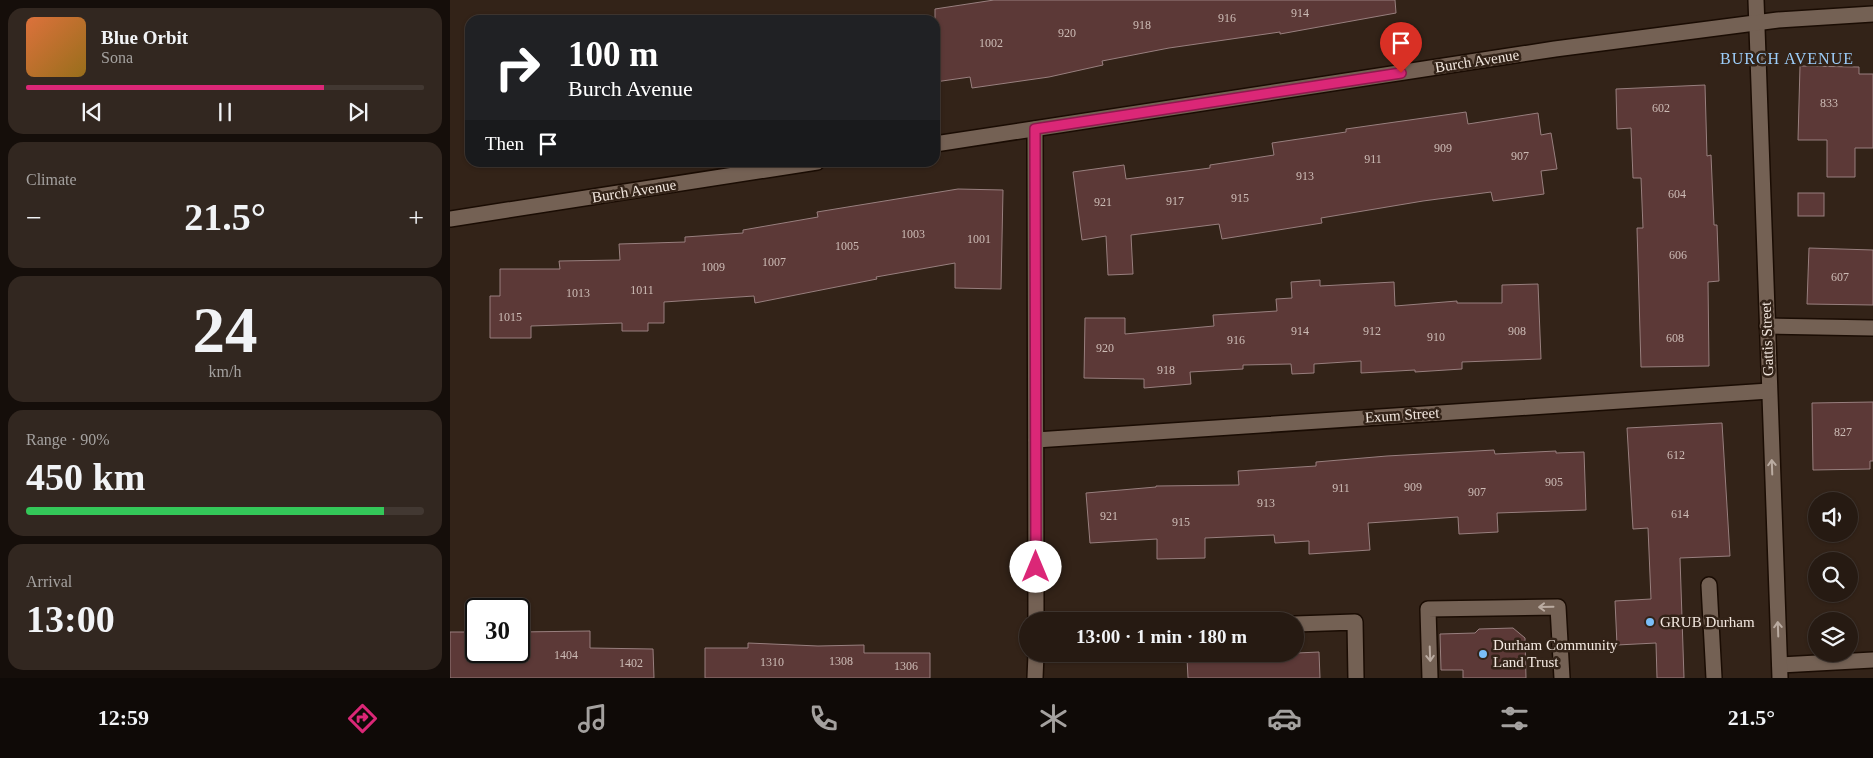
<!DOCTYPE html>
<meta charset="utf-8">
<style>
:root{--surface:#261a12;--page:#322720;--text:#f1f3f6;--muted:#a4a19f;--line:#423832;--accent:#db2777}
body{margin:0;font-family:Georgia,serif;background:var(--page);color:var(--text);height:100vh;display:flex;flex-direction:column;font-size:19px;white-space:nowrap}
*{box-sizing:border-box;margin:0}
p{font-size:16px;color:var(--muted)}
.icon{flex:none;width:28px;height:28px;fill:none;stroke:currentColor;stroke-width:2;stroke-linecap:round;stroke-linejoin:round}
.map{position:relative;flex:1;overflow:hidden}
.details{display:flex;flex-direction:column;gap:8px;padding:8px;background:#150e0a;width:450px}
.details>*{flex:none}
.banner{position:absolute;left:15px;top:15px;width:475px;height:152px;border-radius:15px;box-shadow:0 1px 4px #0004,0 0 0 1px var(--line);background:#202124;color:#fff;overflow:hidden}
.fabs{position:absolute;left:1358px;top:492px;display:grid;gap:10px}
.fabs a{display:grid;place-items:center;width:50px;height:50px;border-radius:50%;background:var(--surface);box-shadow:0 1px 4px #0004,0 0 0 1px var(--line);font-size:25px}
.speed{position:absolute;left:15px;top:598px;display:flex;gap:10px;font-size:25px;font-weight:700;text-align:center}
.speed>*{display:grid;place-content:center;width:65px;height:65px;border-radius:50%;background:var(--surface);box-shadow:0 1px 4px #0004,0 0 0 1px var(--line);line-height:1}
.speed .limit{border:2px solid #111;border-radius:8px;background:#fff;color:#111}
.pin{position:absolute;display:grid;place-items:center;width:42px;height:42px;color:#fff;margin:-51px -21px;border-radius:50% 50% 50% 0;rotate:-45deg;box-shadow:0 0 5px #0007}
.pin .icon{rotate:45deg}
.me{position:absolute;width:55px;margin:-28px;rotate:0deg;stroke-linejoin:round;filter:drop-shadow(0 0 4px #0008)}
.turn{display:flex;align-items:center;gap:18px;height:105px;padding:0 20px;font-size:22px}
.turn .icon{width:65px;height:65px;stroke-width:2.5}
.turn b{display:block;font-size:35px;line-height:42px}
.then{display:flex;align-items:center;height:48px;padding:0 20px;background:#0003;gap:10px;font-size:19px}
.big{font-size:38px;font-weight:800;line-height:1.1}
.details .tile{flex:1;display:flex;flex-direction:column;justify-content:center;gap:8px;min-width:0;padding:0 18px;border-radius:15px;background:var(--page)}
.details .dial{align-items:center;gap:0}
.dial b{font-size:65px;line-height:1}
.song{display:flex;align-items:center;gap:15px}
.cover{width:60px;height:60px;border-radius:8px;background:linear-gradient(135deg,hsl(20 70% 55%),hsl(40 70% 35%))}
.played{height:5px;border-radius:2px;background:linear-gradient(90deg,var(--accent) 75%,var(--line) 75%)}
.keys{display:flex;justify-content:space-around;direction:ltr}
.heat{display:flex;justify-content:space-between;align-items:center;font-size:28px;direction:ltr}
.charge{height:8px;border-radius:4px;background:linear-gradient(90deg,#34c759 90%,var(--line) 0)}
.trip{position:absolute;left:569px;top:612px;width:285px;height:50px;border-radius:25px;background:var(--surface);box-shadow:0 1px 4px #0004,0 0 0 1px var(--line);font-weight:800;line-height:50px;text-align:center}
.menu{display:flex;height:80px;justify-content:space-around;align-items:center;background:#0f0a07;color:var(--muted)}
.menu .icon{width:35px;height:35px}
.menu .active{color:var(--accent)}
.menu b{font-size:22px;color:var(--text)}
main{display:flex;flex:1;min-height:0}
.map>svg:first-child{display:block}
.building{fill:#5c3937;stroke:#987f7e}
.lines{fill:none;stroke-linecap:round;stroke-linejoin:round}
.lane-casing{stroke:#1a0c03;stroke-width:18}
.street-casing{stroke:#1a0c03;stroke-width:18}
.lane{stroke:#746154;stroke-width:15}
.street{stroke:#746154;stroke-width:15}
.oneway{stroke:#baaba1}
.route-casing{stroke:#8e194d;stroke-width:12}
.route{stroke:#db2777;stroke-width:9}
.poi-dot{fill:#7abef8;stroke:#332318;stroke-width:2}
.labels{text-anchor:middle;dominant-baseline:central;stroke-width:5;stroke-linejoin:round;paint-order:stroke}
.number-label{font-size:12px;fill:#cdbcb6}
.street-label{font-size:15px;fill:#f3e8e0;stroke:#332318}
.poi-label{font-size:15px;fill:#f3e8e0;stroke:#332318;text-anchor:start}
.neighbourhood-label{font-size:16px;letter-spacing:1px;fill:#9dcefa;stroke:#332318}
</style>
<main>
<section class="details">
<div class="tile">
<div class="song"><i class="cover"></i><div><b>Blue Orbit</b><p>Sona</p></div></div>
<div class="played"></div>
<div class="keys"><svg class="icon" aria-label="previous" viewBox="0 0 24 24"><path d="M18 5L8 12l10 7zM5 5v14"/></svg><svg class="icon" aria-label="pause" viewBox="0 0 24 24"><path d="M8 5v14M16 5v14"/></svg><svg class="icon" aria-label="next" viewBox="0 0 24 24"><path d="M6 5l10 7-10 7zM19 5v14"/></svg></div>
</div>
<div class="tile"><p>Climate</p>
<div class="heat"><a>−</a><b class="big">21.5°</b><a>+</a></div>
</div>
<div class="tile dial"><b>24</b><p>km/h</p></div>
<div class="tile"><p>Range · 90%</p><b class="big">450 km</b><div class="charge"></div></div>
<div class="tile"><p>Arrival</p><b class="big">13:00</b></div>
</section>
<div class="map">
<svg width="1423" height="678" viewBox="0 0 1423 678">
<rect width="100%" height="100%" fill="#332318"/>
<!-- building -->
<g class="building">
<polygon points="544,0 945,0 946,13 830,34 830,32 719,48 652,61 653,65 599,77 522,88 520,77 485,82 485,9"/>
<polygon points="1350,66 1409,67 1409,74 1423,74 1423,148 1405,148 1405,177 1377,177 1377,140 1348,140"/>
<polygon points="1255,85 1257,156 1261,155 1264,225 1267,225 1269,281 1258,282 1259,366 1191,367 1187,228 1193,228 1191,178 1183,178 1181,128 1167,129 1166,89"/>
<polygon points="1016,112 1018,124 1088,113 1091,135 1101,133 1107,169 1091,171 1094,194 1043,201 1041,192 973,201 871,218 872,223 772,239 769,224 681,235 683,274 658,275 656,236 632,240 623,172 674,165 676,179 760,168 760,165 824,155 822,143 896,132 896,129"/>
<polygon points="508,189 553,190 551,289 505,288 505,263 426,277 427,279 305,303 304,296 214,302 214,323 198,323 198,331 172,331 172,323 81,326 81,338 40,338 40,296 50,296 50,269 110,269 109,261 170,260 169,244 235,242 235,237 293,233 293,230 368,217 367,212"/>
<rect x="1348" y="193" width="26" height="23"/>
<polygon points="1359,248 1423,250 1423,305 1357,304"/>
<polygon points="870,280 870,286 944,282 945,306 1007,301 1007,303 1052,303 1052,285 1088,284 1091,359 1012,362 1012,369 965,372 965,370 911,373 911,361 864,364 864,373 842,374 841,364 793,365 793,369 740,372 741,384 694,388 694,379 634,378 635,318 675,318 675,334 764,326 763,315 827,311 826,299 842,298 841,282"/>
<polygon points="1423,402 1423,461 1420,461 1420,469 1363,470 1362,403"/>
<polygon points="1272,423 1280,556 1230,558 1234,678 1207,678 1206,643 1167,645 1165,601 1201,599 1198,528 1183,529 1177,428"/>
<polygon points="1044,450 1045,454 1106,451 1106,453 1134,452 1136,510 1047,513 1048,532 1009,534 1008,517 918,523 920,550 859,554 859,541 825,543 824,535 755,538 755,558 707,559 707,539 640,543 636,493 706,487 706,486 789,485 788,471 866,466 866,462 937,456"/>
<polygon points="1063,628 1075,638 1076,678 1013,678 1013,670 991,670 990,634 1025,633 1029,629"/>
<polygon points="140,631 140,648 203,649 204,678 0,678 0,632 26,632 26,651 69,651 69,632"/>
<polygon points="298,643 368,646 414,645 414,653 480,653 480,678 255,678 255,648 298,648"/>
<polygon points="869,652 870,678 738,678 737,658"/>
</g>
<g class="lines">
<defs>
<g id="lane">
<polyline points="1259,585 1264,678"/>
<polyline points="845,624 905,622 906,678"/>
<polyline points="1330,665 1423,660"/>
<polyline points="980,678 978,609 1108,607 1112,678"/>
</g>
<g id="street">
<polyline points="1306,0 1330,678"/>
<polyline points="585,129 586,621"/>
<polyline points="485,144 1105,49 1328,20 1423,14"/>
<polyline points="0,219 367,162"/>
<polyline points="1317,326 1423,328"/>
<polyline points="586,440 1319,391"/>
<polyline points="585,678 586,654"/>
</g>
</defs>
<!-- lane casing -->
<use href="#lane" class="lane-casing"/>
<!-- street casing -->
<use href="#street" class="street-casing"/>
<!-- lane -->
<use href="#lane" class="lane"/>
<!-- street -->
<use href="#street" class="street"/>
</g>
<!-- one-way arrows -->
<defs><path id="oneway-shaft" d="M-6 0H5M1.5-3L5.5 0L1.5 3" fill="none" stroke-width="1.6" stroke-linecap="round" stroke-linejoin="round" transform="scale(1.25)"/></defs>
<g class="oneway">
<use href="#oneway-shaft" transform="translate(1322 467) rotate(-92)"/>
<use href="#oneway-shaft" transform="translate(1096 607) rotate(179)"/>
<use href="#oneway-shaft" transform="translate(1328 629) rotate(-92)"/>
<use href="#oneway-shaft" transform="translate(980 654) rotate(88)"/>
</g>
<g class="lines">
<defs>
<polyline id="route" points="586,567 585,129 951,73"/>
</defs>
<!-- route casing -->
<use href="#route" class="route-casing"/>
<!-- route -->
<use href="#route" class="route"/>
</g>
<!-- markers -->
<g class="poi-dot">
<circle cx="1200" cy="622" r="5"/>
<circle cx="1033" cy="654" r="5"/>
</g>
<g class="labels">
<!-- number labels -->
<g class="number-label">
<text x="850" y="13">914</text>
<text x="777" y="18">916</text>
<text x="692" y="25">918</text>
<text x="617" y="33">920</text>
<text x="541" y="43">1002</text>
<text x="1379" y="103">833</text>
<text x="1211" y="108">602</text>
<text x="993" y="148">909</text>
<text x="1070" y="156">907</text>
<text x="923" y="159">911</text>
<text x="855" y="176">913</text>
<text x="1227" y="194">604</text>
<text x="790" y="198">915</text>
<text x="725" y="201">917</text>
<text x="653" y="202">921</text>
<text x="463" y="234">1003</text>
<text x="529" y="239">1001</text>
<text x="397" y="246">1005</text>
<text x="1228" y="255">606</text>
<text x="324" y="262">1007</text>
<text x="263" y="267">1009</text>
<text x="1390" y="277">607</text>
<text x="192" y="290">1011</text>
<text x="128" y="293">1013</text>
<text x="60" y="317">1015</text>
<text x="850" y="331">914</text>
<text x="922" y="331">912</text>
<text x="1067" y="331">908</text>
<text x="986" y="337">910</text>
<text x="1225" y="338">608</text>
<text x="786" y="340">916</text>
<text x="655" y="348">920</text>
<text x="716" y="370">918</text>
<text x="1393" y="432">827</text>
<text x="1226" y="455">612</text>
<text x="1104" y="482">905</text>
<text x="963" y="487">909</text>
<text x="891" y="488">911</text>
<text x="1027" y="492">907</text>
<text x="816" y="503">913</text>
<text x="1230" y="514">614</text>
<text x="659" y="516">921</text>
<text x="731" y="522">915</text>
<text x="116" y="655">1404</text>
<text x="391" y="661">1308</text>
<text x="322" y="662">1310</text>
<text x="181" y="663">1402</text>
<text x="456" y="666">1306</text>
</g>
<!-- street labels -->
<g class="street-label">
<text transform="translate(1027 61) rotate(-9)">Burch Avenue</text>
<text transform="translate(184 191) rotate(-9)">Burch Avenue</text>
<text transform="translate(1317 339) rotate(-92)">Gattis Street</text>
<text transform="translate(952 415) rotate(-4)">Exum Street</text>
</g>
<!-- poi labels -->
<g class="poi-label">
<text x="1210" y="622">GRUB Durham</text>
<text x="1043" y="645">Durham Community<tspan x="1043" dy="17">Land Trust</tspan></text>
</g>
<!-- neighbourhood labels -->
<g class="neighbourhood-label">
<text x="1337" y="58">BURCH AVENUE</text>
</g>
</g>
</svg>
<div class="fabs">
<a><svg class="icon" aria-label="sound" viewBox="0 0 24 24"><path d="M4 9h4l5-4v14l-5-4H4zM17 9q2 3 0 6"/></svg></a>
<a><svg class="icon" aria-label="search" viewBox="0 0 24 24"><circle cx="10" cy="10" r="6"/><path d="M15 15l6 6"/></svg></a>
<a><svg class="icon" aria-label="layers" viewBox="0 0 24 24"><path d="M12 4l9 5-9 5-9-5zM3 14l9 5 9-5"/></svg></a>
</div>
<div class="speed"><div class="limit">30</div></div>
<div class="pin" style="left:951px;top:73px;background:#d93025"><svg class="icon" aria-label="arrive" viewBox="0 0 24 24"><path d="M6 21V4h12l-3 4 3 4H6"/></svg></div>
<svg class="me" style="left:586px;top:567px" viewBox="-20 -20 40 40"><circle r="19" fill="#fff"/><path d="M0-13L10 11 0 6-10 11z" fill="#db2777"/></svg>
<div class="trip">13:00 · 1 min · 180 m</div>
<div class="banner">
<div class="turn"><svg class="icon" aria-label="right" viewBox="0 0 24 24"><path d="M7 20v-9h11M14 6l5 5-5 5"/></svg><div><b>100 m</b>Burch Avenue</div></div>
<div class="then">Then<svg class="icon" aria-label="arrive" viewBox="0 0 24 24"><path d="M6 21V4h12l-3 4 3 4H6"/></svg></div>
</div>
</div>
</main>
<nav class="menu">
<b>12:59</b>
<svg class="icon active" aria-label="directions" viewBox="0 0 24 24"><path d="M12 3l9 9-9 9-9-9zM9 14v-3h6M13 9l2 2-2 2"/></svg>
<svg class="icon" aria-label="music" viewBox="0 0 24 24"><path d="M9 18V5l10-2v13"/><circle cx="6" cy="18" r="3"/><circle cx="16" cy="16" r="3"/></svg>
<svg class="icon" aria-label="phone" viewBox="0 0 24 24"><path d="M5 4h4l2 5-3 2q2 4 5 5l2-3 5 2v4C11 20 4 13 5 4z"/></svg>
<svg class="icon" aria-label="climate" viewBox="0 0 24 24"><path d="M12 3v18M4 7l16 10M4 17L20 7"/></svg>
<svg class="icon" aria-label="car" viewBox="0 0 24 24"><path d="M5 17H2v-5l4-1 3-4h7l3 4 3 1v5h-3M9 17h6M6 11h13"/><circle cx="7" cy="17" r="2"/><circle cx="17" cy="17" r="2"/></svg>
<svg class="icon" aria-label="filters" viewBox="0 0 24 24"><path d="M4 7h16M4 17h16"/><circle cx="9" cy="7" r="2"/><circle cx="15" cy="17" r="2"/></svg>
<b>21.5°</b>
</nav>
